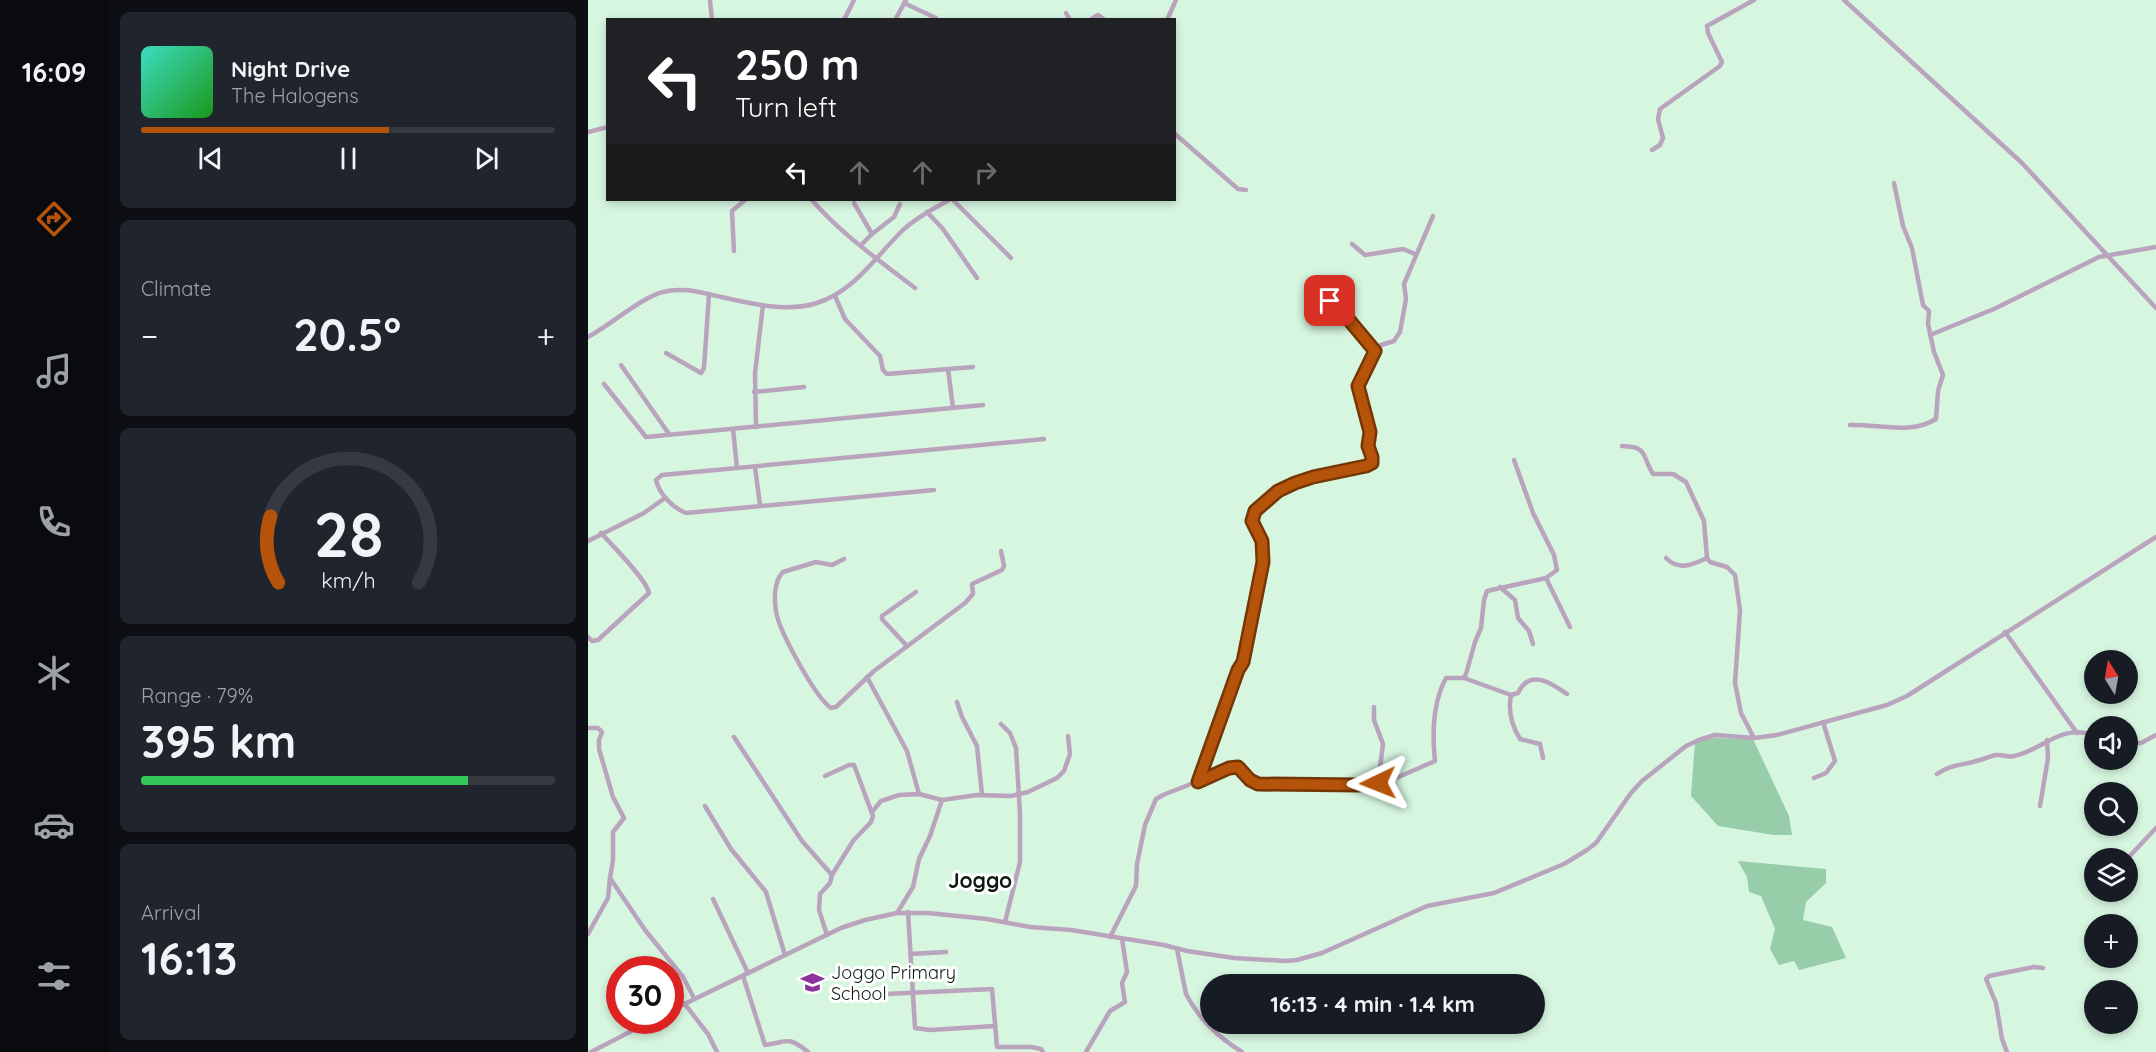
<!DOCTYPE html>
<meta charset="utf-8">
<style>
:root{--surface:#171b24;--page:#20242c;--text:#f1f3f6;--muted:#9ea1a6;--line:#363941;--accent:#b45309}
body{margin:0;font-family:Quicksand,sans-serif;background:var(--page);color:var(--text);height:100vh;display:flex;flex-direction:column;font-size:22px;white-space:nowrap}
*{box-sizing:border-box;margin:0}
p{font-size:20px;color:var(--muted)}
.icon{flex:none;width:33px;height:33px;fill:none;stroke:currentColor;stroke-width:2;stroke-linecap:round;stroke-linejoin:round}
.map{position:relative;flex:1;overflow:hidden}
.drawer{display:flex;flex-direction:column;gap:12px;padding:12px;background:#0d0f14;width:480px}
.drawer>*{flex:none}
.banner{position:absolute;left:18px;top:18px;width:570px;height:183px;border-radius:0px;box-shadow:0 3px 9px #0003;background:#202124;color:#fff;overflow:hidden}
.needle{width:39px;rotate:349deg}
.tools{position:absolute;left:1496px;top:650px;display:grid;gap:12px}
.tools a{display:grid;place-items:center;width:54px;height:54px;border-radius:50%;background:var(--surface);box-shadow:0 3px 9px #0003;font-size:30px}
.speed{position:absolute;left:18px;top:956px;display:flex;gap:12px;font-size:30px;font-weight:700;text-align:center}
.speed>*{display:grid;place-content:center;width:78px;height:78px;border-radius:50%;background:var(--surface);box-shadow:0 3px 9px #0003;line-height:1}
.speed .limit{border:9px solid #d22;background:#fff;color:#111}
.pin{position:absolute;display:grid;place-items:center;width:51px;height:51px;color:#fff;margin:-26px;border-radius:12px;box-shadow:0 3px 9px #0006}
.me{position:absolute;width:66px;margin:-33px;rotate:268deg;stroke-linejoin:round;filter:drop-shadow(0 0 4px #0008)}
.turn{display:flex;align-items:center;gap:21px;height:126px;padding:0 30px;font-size:27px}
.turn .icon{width:78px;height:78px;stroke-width:2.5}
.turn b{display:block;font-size:42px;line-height:51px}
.lanes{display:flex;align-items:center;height:57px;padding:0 30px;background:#0003;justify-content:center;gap:30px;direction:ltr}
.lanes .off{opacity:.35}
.big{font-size:45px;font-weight:700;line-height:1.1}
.drawer .widget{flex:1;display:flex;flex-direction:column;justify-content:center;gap:9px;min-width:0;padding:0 21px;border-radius:9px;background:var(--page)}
.drawer .dial{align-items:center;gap:0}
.dial svg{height:156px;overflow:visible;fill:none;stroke:var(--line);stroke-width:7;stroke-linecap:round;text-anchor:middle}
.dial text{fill:var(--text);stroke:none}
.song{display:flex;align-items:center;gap:18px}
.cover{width:72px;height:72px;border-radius:9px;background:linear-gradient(135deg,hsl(170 70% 55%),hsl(120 70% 35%))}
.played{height:6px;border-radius:3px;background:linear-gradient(90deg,var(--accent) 60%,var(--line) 60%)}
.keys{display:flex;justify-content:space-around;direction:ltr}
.heat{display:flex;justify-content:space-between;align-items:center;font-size:33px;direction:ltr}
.charge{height:9px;border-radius:4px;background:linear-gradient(90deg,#34c759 79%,var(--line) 0)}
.trip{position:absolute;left:612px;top:974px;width:345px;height:60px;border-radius:30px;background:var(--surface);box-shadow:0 3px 9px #0003;font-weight:700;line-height:60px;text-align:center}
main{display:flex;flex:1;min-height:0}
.tabs{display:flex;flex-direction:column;width:108px;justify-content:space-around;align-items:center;background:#090b0e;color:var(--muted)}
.tabs .icon{width:42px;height:42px}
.tabs .active{color:var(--accent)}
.tabs b{font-size:27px;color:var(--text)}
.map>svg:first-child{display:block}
.green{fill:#97cda9}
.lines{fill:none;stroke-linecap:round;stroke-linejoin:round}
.minor{stroke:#b9a3bd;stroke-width:4.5}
.route-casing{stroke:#753606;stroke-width:15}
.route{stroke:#b45309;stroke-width:10}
.labels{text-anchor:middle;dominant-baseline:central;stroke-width:6;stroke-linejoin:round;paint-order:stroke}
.poi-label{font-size:18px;fill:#0e1a12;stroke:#fff;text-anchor:start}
.quarter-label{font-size:21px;font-weight:bold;fill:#0e1a12;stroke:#fff}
</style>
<main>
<nav class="tabs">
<b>16:09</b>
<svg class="icon active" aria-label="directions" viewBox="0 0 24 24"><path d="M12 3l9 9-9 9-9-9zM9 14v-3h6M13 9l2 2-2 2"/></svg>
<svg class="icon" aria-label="music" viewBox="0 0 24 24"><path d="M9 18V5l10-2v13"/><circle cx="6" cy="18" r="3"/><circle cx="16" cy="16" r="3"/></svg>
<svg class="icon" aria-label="phone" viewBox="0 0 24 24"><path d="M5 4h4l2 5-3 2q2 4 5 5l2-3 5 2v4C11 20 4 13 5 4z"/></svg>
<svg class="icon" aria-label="climate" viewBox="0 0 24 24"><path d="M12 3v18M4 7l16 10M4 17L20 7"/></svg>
<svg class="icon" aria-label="car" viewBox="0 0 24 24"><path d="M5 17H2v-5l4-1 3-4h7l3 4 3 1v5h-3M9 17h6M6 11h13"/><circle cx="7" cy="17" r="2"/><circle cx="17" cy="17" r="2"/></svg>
<svg class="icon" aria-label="filters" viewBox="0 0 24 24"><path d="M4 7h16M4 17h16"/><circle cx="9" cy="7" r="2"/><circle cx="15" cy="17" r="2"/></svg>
</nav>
<section class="drawer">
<div class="widget">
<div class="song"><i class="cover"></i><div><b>Night Drive</b><p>The Halogens</p></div></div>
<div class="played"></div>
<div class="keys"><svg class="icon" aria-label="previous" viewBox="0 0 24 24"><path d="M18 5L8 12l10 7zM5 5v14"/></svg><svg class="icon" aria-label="pause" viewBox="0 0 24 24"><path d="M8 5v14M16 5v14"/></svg><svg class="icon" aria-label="next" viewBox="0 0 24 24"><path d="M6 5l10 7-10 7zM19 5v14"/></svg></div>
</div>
<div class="widget"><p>Climate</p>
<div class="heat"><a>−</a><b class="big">20.5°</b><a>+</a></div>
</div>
<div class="widget dial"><svg viewBox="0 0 100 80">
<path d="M14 69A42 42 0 1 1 86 69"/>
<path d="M14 69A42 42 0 0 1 10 35" stroke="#b45309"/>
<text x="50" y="56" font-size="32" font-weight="700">28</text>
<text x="50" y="72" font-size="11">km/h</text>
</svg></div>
<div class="widget"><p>Range · 79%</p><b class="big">395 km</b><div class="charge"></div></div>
<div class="widget"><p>Arrival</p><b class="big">16:13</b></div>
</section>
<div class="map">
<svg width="1568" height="1052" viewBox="0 0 1568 1052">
<rect width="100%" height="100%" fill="#d6f6e0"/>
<!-- green -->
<g class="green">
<polygon points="1127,738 1165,739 1201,816 1204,835 1186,835 1130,826 1103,796 1107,742"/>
<polygon points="1150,861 1238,869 1238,883 1218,902 1215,920 1244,927 1258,958 1211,970 1206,961 1191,965 1182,949 1187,929 1173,896 1161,892 1159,877"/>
</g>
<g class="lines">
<!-- minor -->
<g class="minor">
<polyline points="122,0 124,20"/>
<polyline points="1256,0 1434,163 1568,308"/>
<polyline points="316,3 348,18"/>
<polyline points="478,13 482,20"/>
<polyline points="256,20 266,0"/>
<polyline points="307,20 318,0"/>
<polyline points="502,20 510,15 517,20"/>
<polyline points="579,20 588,0"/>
<polyline points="0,132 20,127"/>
<polyline points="586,133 650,189 658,190"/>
<polyline points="1064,150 1072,145 1075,138 1070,119 1072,109 1132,66 1134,62 1120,33 1119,26 1166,0"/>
<path d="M224 200C253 234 292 261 327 288"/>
<polyline points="365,200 423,258"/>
<polyline points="266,203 284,234 273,245"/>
<polyline points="339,212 355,229 389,278"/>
<polyline points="284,234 306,217 312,204"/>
<polyline points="764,244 777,255 815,249 827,254"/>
<polyline points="146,251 144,211 157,200"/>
<polyline points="247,296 257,319 292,356 295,370 299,374 385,367"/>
<path d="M735 299C751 303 777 337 787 351"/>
<polyline points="1342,335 1406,309 1511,257 1568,247"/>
<path d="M0 337C21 326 54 297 75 292 93 287 111 292 129 296 160 303 198 313 229 303 267 291 288 256 315 230 329 217 345 209 361 200"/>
<polyline points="78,353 113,373 116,368 121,294"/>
<polyline points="33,365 81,434"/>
<polyline points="360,369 365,408"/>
<polyline points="16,384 58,437 395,405"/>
<polyline points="166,392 216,387"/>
<path d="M1262 425C1290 424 1323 435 1348 419L1350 391 1355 375 1346 352 1340 324 1341 311 1335 305 1324 248 1315 226 1306 183"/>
<polyline points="168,427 167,373 175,305"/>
<polyline points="145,429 149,468"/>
<path d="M1034 446C1061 447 1053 455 1065 474H1085L1098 482 1116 521 1119 558 1122 562 1139 567 1147 575 1152 610 1147 683 1153 713 1166 738"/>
<polyline points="167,467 172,505"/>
<path d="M346 490 98 513C85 508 71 494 68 480L74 475 456 439"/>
<polyline points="0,541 56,513 77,498"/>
<path d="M1078 558C1091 571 1104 565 1119 558"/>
<path d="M256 559 244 565 228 562 195 572C185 582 186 602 189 616 194 635 227 697 243 708L248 707 286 671 377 603 385 594 384 584 414 570 416 566 413 551"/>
<polyline points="958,578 982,627"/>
<polyline points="912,587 927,600 930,618 941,631 945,644"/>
<polyline points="1417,632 1489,733"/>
<path d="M0 637 4 641 10 640 61 593C59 580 24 545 13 533"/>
<polyline points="319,646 294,619 294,616 328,592"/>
<polyline points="279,677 319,751 331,794"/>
<path d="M876 678 923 695 930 693C942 668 963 683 979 694"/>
<path d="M923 695C920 710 924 726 932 739L952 744 955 758"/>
<polyline points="369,702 374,717 389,746 394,795"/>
<polyline points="786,707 786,720 795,744 790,783"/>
<polyline points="413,724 422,733 428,748 432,814 432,862 417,922"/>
<polyline points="0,728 10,728 14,732 11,740 11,749 25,797 36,818 25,832 25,860 22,878 57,930 95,977 106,998"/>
<polyline points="146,737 214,841 244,875"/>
<polyline points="1539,743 1553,743 1568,735"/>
<path d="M1349 774C1360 766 1372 765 1385 762 1393 760 1400 757 1408 755 1414 754 1420 758 1426 756 1456 750 1470 724 1506 735"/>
<polyline points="237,776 261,765 266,765 285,816 283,822 265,841 244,875 242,883 232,894 231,910 239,935"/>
<polyline points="1226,778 1238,773 1247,761 1235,722"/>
<polyline points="610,782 646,681 655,662 675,562 674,541 665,521 667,511 690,491 707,483 725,477 778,467 784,463 784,457 780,446 782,431 770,386 789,348 793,345 806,341 812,332 818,299 816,284 845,216"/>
<polyline points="117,806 143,849 178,892 197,955"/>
<polyline points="1452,806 1460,758 1459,740"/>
<polyline points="284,812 293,801 311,795 331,794 354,800 389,795 423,796 440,792 469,778 476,771 482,754 480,736"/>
<polyline points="1539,859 1568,828"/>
<polyline points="125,899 160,973"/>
<polyline points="320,912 327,1028 342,1030 407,1026"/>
<polyline points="309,913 325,887 331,859 342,836 354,800"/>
<polyline points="0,934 20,898 22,878"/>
<path d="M522 937 548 886 549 864 557 825 568 799 575 795 646 767C657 767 660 780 670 784L771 785 790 783 806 779 847 761C844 733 845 702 858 678H876L878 674 887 642 893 628 896 600 899 591 958 578 969 570 966 555 945 513 926 460"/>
<path d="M589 949 598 994C611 1019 631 1038 654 1052"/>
<polyline points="322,954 358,952"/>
<path d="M155 976 177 1045C200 1042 199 1035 220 1052"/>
<polyline points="297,994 404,989 409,1047 443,1047 453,1049 455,1052"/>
<polyline points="96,1003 120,1034 129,1052"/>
<polyline points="82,1011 253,928 277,920 309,913 340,913 399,919 442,927 483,930 576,945 599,951 646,958 698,961 709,960 734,953 839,906 906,893 976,864 999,850 1008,843 1043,793 1054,781 1098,746 1111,740 1127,735 1166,738 1189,735 1299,705 1319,696 1568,537"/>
<polyline points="3,1052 65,1020"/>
<polyline points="498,1052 522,1011 537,1002 534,983 539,972 534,939"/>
<polyline points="1419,1052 1414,1039 1408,1003 1398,979 1401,976 1446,967 1455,968"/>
</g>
</g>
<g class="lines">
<defs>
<polyline id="route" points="742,301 751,308 787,351 770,386 782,432 780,446 784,457 784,463 778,466 725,477 707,483 690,491 667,511 664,521 674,541 675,562 655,662 650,670 610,782 641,768 650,767 662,780 670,784 771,785 790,783"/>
</defs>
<!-- route casing -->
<use href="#route" class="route-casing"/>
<!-- route -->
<use href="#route" class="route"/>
</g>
<!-- icons -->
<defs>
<symbol id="school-bare" viewBox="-9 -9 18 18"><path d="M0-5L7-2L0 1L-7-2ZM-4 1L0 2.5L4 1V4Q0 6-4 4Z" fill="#8d339e" stroke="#fff" stroke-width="2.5" paint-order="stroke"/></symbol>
</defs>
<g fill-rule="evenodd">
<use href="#school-bare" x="208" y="966" width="33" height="33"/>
</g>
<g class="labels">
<!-- poi labels -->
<g class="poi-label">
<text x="243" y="972">Joggo Primary<tspan x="243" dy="21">School</tspan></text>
</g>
<!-- quarter labels -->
<g class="quarter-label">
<text x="392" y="880">Joggo</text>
</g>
</g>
</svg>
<div class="tools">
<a><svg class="needle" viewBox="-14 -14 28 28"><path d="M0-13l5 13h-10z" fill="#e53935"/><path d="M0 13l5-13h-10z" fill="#9ea1a6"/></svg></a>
<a><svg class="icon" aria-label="sound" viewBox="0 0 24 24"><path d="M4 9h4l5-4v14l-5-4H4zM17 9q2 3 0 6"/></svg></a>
<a><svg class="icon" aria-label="search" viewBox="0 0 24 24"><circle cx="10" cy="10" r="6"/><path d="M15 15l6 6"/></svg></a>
<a><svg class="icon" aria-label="layers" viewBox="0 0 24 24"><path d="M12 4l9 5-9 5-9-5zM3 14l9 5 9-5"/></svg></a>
<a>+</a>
<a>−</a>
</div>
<div class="speed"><div class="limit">30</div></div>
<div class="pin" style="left:742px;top:301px;background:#d93025"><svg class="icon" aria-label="arrive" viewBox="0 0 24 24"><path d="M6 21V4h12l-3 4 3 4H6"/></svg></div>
<svg class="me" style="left:790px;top:783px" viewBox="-20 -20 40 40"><path d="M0-17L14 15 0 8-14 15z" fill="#b45309" stroke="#fff" stroke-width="4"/></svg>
<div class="trip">16:13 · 4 min · 1.4 km</div>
<div class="banner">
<div class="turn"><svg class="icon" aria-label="left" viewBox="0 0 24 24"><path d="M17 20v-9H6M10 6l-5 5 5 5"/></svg><div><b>250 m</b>Turn left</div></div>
<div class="lanes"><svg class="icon" aria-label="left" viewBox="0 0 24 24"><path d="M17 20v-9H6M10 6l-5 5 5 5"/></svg><svg class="icon off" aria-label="ahead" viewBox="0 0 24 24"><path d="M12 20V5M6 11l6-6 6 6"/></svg><svg class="icon off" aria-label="ahead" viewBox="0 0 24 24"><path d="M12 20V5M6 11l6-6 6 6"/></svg><svg class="icon off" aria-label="right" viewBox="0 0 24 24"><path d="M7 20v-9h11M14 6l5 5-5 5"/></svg></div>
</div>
</div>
</main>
